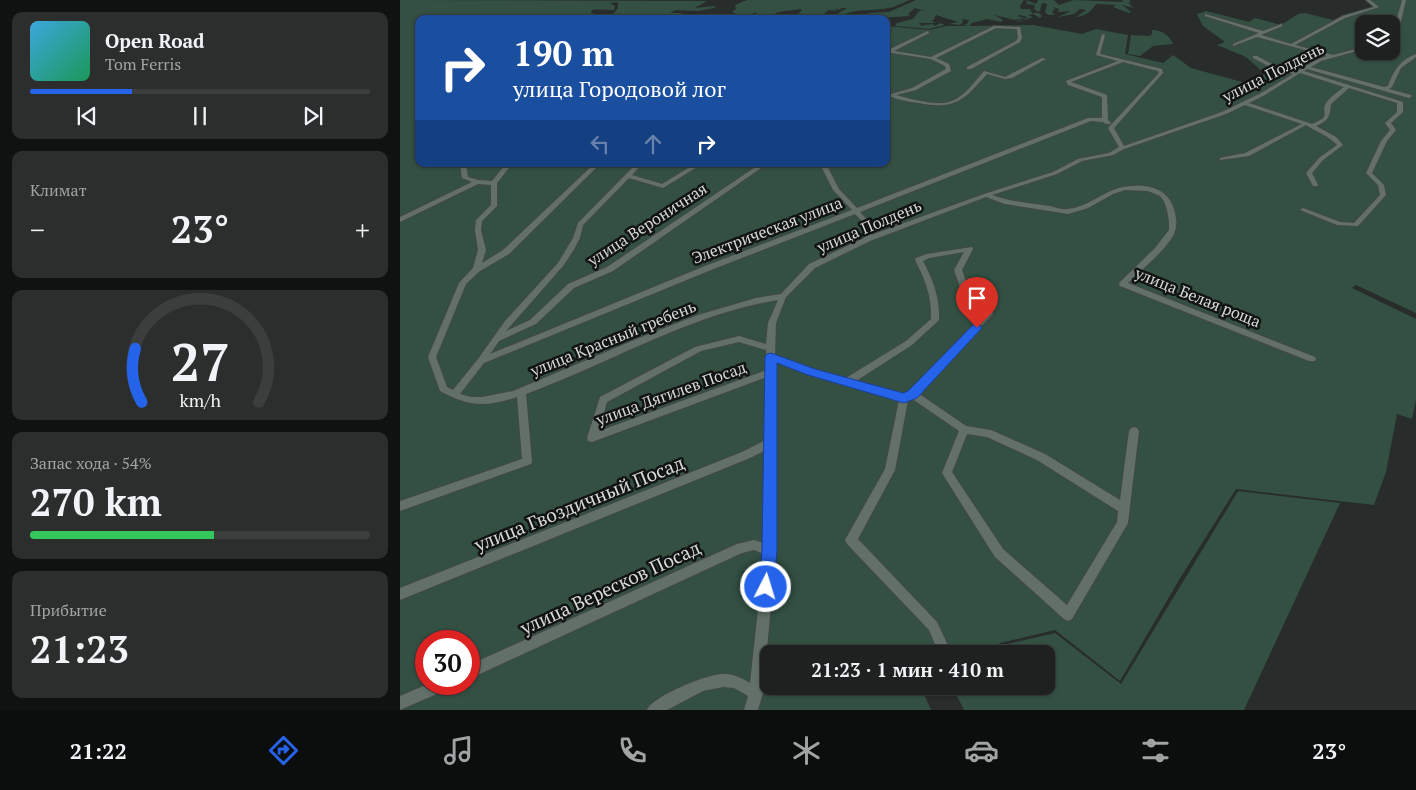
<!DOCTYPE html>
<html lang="ru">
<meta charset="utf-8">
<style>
:root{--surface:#1e2120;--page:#2b2e2d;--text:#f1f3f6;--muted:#a1a3a5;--line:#3c3e3e;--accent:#2563eb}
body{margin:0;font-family:"PT Serif",serif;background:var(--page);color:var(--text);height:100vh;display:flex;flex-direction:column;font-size:19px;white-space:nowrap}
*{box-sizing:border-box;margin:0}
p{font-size:16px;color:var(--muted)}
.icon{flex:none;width:28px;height:28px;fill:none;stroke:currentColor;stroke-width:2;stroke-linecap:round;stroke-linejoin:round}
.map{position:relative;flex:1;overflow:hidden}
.drawer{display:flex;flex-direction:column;gap:12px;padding:12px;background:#101212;width:400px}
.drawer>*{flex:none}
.hud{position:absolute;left:15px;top:15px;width:475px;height:152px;border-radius:10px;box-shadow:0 1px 4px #0004,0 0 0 1px var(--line);background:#1a4fa0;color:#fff;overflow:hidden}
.buttons{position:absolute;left:955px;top:15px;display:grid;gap:10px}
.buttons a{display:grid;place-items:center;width:45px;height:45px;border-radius:10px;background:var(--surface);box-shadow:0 1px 4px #0004,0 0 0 1px var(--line);font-size:25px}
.speed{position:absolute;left:15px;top:630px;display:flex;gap:10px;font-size:25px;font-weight:700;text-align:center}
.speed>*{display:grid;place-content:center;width:65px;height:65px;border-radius:50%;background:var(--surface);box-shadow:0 1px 4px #0004,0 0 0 1px var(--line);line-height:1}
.speed .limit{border:8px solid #d22;background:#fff;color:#111}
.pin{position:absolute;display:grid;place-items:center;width:42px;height:42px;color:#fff;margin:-51px -21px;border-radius:50% 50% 50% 0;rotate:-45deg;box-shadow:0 0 5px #0007}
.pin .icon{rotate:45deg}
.me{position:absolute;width:55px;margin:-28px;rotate:5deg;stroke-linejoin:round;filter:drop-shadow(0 0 4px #0008)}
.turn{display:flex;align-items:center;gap:18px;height:105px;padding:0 15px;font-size:22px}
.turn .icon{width:65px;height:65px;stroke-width:2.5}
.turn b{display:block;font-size:35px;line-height:42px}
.lanes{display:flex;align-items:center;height:48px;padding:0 15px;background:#0003;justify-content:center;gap:25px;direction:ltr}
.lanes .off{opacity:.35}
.big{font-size:38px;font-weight:800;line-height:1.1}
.drawer .card{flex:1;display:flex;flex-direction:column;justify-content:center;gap:8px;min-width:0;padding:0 18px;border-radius:10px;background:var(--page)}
.drawer .dial{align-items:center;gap:0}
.dial svg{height:130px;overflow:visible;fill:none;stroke:var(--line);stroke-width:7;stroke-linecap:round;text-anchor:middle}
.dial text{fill:var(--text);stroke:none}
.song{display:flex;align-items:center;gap:15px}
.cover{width:60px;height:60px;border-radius:8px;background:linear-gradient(135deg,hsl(200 70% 55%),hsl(150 70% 35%))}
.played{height:5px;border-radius:2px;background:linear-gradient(90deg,var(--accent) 30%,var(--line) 30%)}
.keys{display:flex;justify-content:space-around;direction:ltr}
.heat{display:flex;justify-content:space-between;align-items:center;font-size:28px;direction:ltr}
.charge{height:8px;border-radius:4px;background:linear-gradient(90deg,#34c759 54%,var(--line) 0)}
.trip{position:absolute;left:360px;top:645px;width:295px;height:50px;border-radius:10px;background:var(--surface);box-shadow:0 1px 4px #0004,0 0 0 1px var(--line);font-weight:800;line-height:50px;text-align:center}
.menu{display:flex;height:80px;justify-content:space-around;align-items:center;background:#0c0d0d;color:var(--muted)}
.menu .icon{width:35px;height:35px}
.menu .active{color:var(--accent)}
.menu b{font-size:22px;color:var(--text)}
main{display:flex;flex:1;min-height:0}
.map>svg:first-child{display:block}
.green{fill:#335043;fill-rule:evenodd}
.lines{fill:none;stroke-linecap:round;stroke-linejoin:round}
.minor-casing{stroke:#444846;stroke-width:2}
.minor{fill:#627069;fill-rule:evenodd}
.route{fill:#2563eb;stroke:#184099}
.labels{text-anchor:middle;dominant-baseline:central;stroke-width:5;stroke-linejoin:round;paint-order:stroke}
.street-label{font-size:16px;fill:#d6d9d7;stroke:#121413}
.near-street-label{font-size:19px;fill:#d6d9d7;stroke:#121413}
</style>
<main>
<section class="drawer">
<div class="card">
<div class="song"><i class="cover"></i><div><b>Open Road</b><p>Tom Ferris</p></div></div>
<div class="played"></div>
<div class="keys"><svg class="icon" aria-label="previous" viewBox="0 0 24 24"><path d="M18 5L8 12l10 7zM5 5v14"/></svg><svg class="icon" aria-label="pause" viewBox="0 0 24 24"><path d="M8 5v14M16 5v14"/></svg><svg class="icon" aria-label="next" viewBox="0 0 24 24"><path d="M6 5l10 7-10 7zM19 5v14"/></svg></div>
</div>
<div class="card"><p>Климат</p>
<div class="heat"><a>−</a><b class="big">23°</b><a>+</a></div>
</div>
<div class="card dial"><svg viewBox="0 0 100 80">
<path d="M14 69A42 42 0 1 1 86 69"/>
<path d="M14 69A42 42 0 0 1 10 36" stroke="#2563eb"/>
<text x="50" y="56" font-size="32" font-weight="700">27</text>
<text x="50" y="72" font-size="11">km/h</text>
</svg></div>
<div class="card"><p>Запас хода · 54%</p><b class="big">270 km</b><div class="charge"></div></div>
<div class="card"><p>Прибытие</p><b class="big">21:23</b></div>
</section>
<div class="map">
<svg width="1016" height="710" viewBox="0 0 1016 710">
<rect width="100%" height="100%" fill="#282c2a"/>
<!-- green -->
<g class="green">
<path d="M0 0 317 1H307L295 8 315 6V8L297 11 276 10 270 13H282L277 19H212V15L218 8V2L210 3 215 6 214 10C206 10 201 9 192 10L191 13 210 17 205 19H19V164H486V26L529 30 547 26H568L563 25 567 24 569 20 562 19 563 22 560 25 549 24 558 22 536 15 534 20H531L535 23H518L521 24 520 26 532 24 536 26 539 23 545 25 529 29 495 26 497 23 513 19 519 11 530 8 522 10 515 8 508 14 510 16C496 17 479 18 470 18L471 14 465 13 489 12 516 0H624L620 6 621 9H630L632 13H639L642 16 640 18 633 14 628 15 633 17 618 22 617 21 623 20 627 17 620 15 617 16 625 18 614 20 595 15 603 20 601 22 587 19 572 23 569 26 633 25 682 34 696 29 728 35 725 54 763 63 773 55 791 68 853 85 862 79 864 73 846 57 817 45 825 42 803 26 797 14 806 11 849 22 855 18 881 25 898 14 905 13 937 21 977 7 968 0H1016V313L956 285 952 288 1016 319V400L1012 419 997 414 986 472 974 505 836 489 779 580 720 681 655 630 600 643 584 654H369V686H536L524 694 531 710H0ZM964 24H991V51H964ZM26 641H69V684H26Z"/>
<path d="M347 0H510L491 8H489L492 7C472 12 462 8 445 14 439 16 436 19 430 18L447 8H440L442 10 435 9 437 11 429 10 422 15 429 16 420 18 418 16 411 19H385L396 16 402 10 400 9C386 12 378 9 367 19H341L355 15 357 12 348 15 333 17 339 15 332 12 336 9 335 5Z"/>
<path d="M626 0 636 4 638 0H654L659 5 674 0 723 2 722 0H730L729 4 734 8 722 5 731 12 729 13 713 7 716 5 696 4C692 11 684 17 676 17L686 10 680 9 674 14 658 17 671 11 658 12 659 9 653 7 655 9 652 12 655 15H648L645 12 647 4 642 3 640 11 638 12 634 9 635 5 627 4Z"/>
<path d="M752 30C761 29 770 36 773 44L753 46 740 56 728 54 731 35 749 36 752 34Z"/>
<polygon points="838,491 940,503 844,710 564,710 552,686 646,686 646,654 588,654 599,646 655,633 721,684"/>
</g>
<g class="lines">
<defs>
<g id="minor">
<path d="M966 0H970L979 7 945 18 895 45 933 55 964 47V49L921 61 911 67 984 87 988 86C994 70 1000 60 1016 54V57L1001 68 992 87 989 89 1011 95 1012 96 1009 98 907 69 904 71 1003 102V112L991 123 996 130 987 141 972 173 984 185 986 195 958 226 937 225 900 210 903 208 940 222 954 223 980 195 978 185 966 173 981 141 990 130 985 123 997 112V103L949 88 931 104C930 117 928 121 916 126L936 137 943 145 923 160 912 173 918 185 917 186H913L906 173 919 158 937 145C928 135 916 132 906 125L849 156 820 160V158L845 153 902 124 845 105 826 114 724 149 713 155 682 161 657 174 592 195C611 202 629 203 649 206 655 207 660 210 667 209 688 208 704 190 724 187 747 183 770 188 775 213 777 221 777 228 773 236 762 254 743 268 728 283L915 357 916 359 915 361H909L720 286 719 284 720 282 755 248 769 230V222L767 210 764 201 760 196 748 191 725 190 713 194 688 208 668 214 605 204 586 197 470 241 415 268 386 297 376 323 375 355 414 369 446 378 506 341 531 319C532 297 525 279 515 260L516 258 527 254 572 247 573 249 562 270 567 284 590 305 593 314 518 393 566 426 591 430 645 454 720 500 729 431 731 428 734 427 737 428 739 431 728 523 672 619 668 621 664 619 595 557 542 473 559 431 511 398 508 400 495 470 458 539 537 622 552 654H539L529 630 447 544 445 540 485 469 499 400 409 374 376 362V550L363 693 358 710H344L348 696 334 688 323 687 303 691 267 710H247C253 696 309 673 324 674 334 674 342 678 350 683L364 554 354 550 342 553 69 679V665L337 544 354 540 364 543 366 450 350 458 0 600V588L342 452 366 440 367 377 192 442 188 441 187 438 200 397 295 347 339 336 366 344 368 323 378 300C288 315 211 363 126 394L132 461 131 464 0 511V501L122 459 117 397C86 407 69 407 40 391L28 357 59 283 73 268 78 250 75 230 76 220 91 205V185L78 184 2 221 0 222V217L72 182 62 178 60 164H66L68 177 78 180 92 181 106 164H112L97 183V206L82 221 81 230 86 250 82 263 103 250 194 164H200L109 254 80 271 66 284 36 357 47 387 53 390 78 359 105 321 158 263 173 238 178 223 236 164H242L232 175 262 184 295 164H302L263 188 229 178 183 225 180 238 173 251 163 266 106 331 130 320 168 284 207 267 360 164H367L213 271 174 288 136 324 99 341 90 354 305 266 452 210 433 190 420 164H426L439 189 457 208 688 118H702V97L668 85 666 81 718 61 696 55 702 34 705 35 700 54 762 69 763 73 714 128 724 146 822 112 861 93 893 74 870 67 853 58V56H857L874 65 896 72V70H899C907 65 917 59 927 56L857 37 833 46V44L859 33 805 16V14L863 31 882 24V26L861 35 891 44 943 16 974 7ZM723 62 758 71 759 73 708 128 719 147 709 153 678 159 653 172 584 194 471 235 472 225 460 212 691 121 703 122 706 124H710L711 123 708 120 707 95 671 82ZM900 73 944 87C939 91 930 97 926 103 920 114 933 116 912 124L849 103 865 95ZM455 214 466 225 464 238 409 264 381 294 356 298 298 315 244 336 113 391 82 397H71L60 394 84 363 311 270ZM564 252 554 270 560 287 583 308 585 313 509 391 503 394 456 381 512 345 539 320C540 298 533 280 523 261L529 258ZM339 342 366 350 367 370 199 431 207 402 301 351ZM567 434 587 437 637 460 718 511 717 522 667 605 603 549 552 472Z"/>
<polygon points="1002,0 1006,0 998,34 991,40"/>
<path d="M594 26 620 27 622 38 620 42 571 69H567V67L616 41 618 38 617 29 596 28 536 58 549 64 551 71 516 90 496 95C511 99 538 107 552 101 565 96 575 81 584 71L605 77 642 58 646 59 612 78 605 79 587 74C564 100 556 110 519 103 509 102 497 100 488 95L512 88 546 69 545 66 531 59 486 52V50H488L528 31 529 33 494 51 531 57Z"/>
<polygon points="488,30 491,31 486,35 486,31"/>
<polygon points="28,684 50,684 48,689 0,710 0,696"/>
</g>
</defs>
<!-- minor casing -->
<use href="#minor" class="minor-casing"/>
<!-- minor -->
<use href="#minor" class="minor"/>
</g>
<!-- route -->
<polygon class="route" points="577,324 580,325 582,328 580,330 517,398 504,403 408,375 377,363 377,550 374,587 372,592 366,595 361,592 359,587 362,550 365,357 367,354 371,353 415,369 503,393 508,391 573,325"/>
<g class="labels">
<!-- street labels -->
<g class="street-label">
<text transform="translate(873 72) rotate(-27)">улица Полдень</text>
<text transform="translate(247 224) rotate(-33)">улица Вероничная</text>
<text transform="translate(469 226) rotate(-23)">улица Полдень</text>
<text transform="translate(367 230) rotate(-21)">Электрическая улица</text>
<text transform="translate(798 297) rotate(22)">улица Белая роща</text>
<text transform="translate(213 338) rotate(-22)">улица Красный гребень</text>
<text transform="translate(271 393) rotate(-20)">улица Дягилев Посад</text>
</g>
<!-- near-street labels -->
<g class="near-street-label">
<text transform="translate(179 503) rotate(-22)">улица Гвоздичный Посад</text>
<text transform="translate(210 587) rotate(-25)">улица Вересков Посад</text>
</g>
</g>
</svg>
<div class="buttons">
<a><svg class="icon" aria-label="layers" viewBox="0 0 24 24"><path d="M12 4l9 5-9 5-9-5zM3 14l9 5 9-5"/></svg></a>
</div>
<div class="speed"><div class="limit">30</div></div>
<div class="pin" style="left:577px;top:328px;background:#d93025"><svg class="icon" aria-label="arrive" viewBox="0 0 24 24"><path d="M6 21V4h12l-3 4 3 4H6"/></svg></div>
<svg class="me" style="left:366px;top:587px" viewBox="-20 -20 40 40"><circle r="17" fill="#2563eb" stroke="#fff" stroke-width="3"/><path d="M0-11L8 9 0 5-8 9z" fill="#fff"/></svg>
<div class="trip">21:23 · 1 мин · 410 m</div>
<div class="hud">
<div class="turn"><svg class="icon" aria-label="right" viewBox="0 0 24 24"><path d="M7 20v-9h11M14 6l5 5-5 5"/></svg><div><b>190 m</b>улица Городовой лог</div></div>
<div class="lanes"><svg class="icon off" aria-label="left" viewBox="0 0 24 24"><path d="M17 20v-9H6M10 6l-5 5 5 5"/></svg><svg class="icon off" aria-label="ahead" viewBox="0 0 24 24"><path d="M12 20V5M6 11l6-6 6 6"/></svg><svg class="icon" aria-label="right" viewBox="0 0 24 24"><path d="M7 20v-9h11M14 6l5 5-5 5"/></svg></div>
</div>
</div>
</main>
<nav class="menu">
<b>21:22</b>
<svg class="icon active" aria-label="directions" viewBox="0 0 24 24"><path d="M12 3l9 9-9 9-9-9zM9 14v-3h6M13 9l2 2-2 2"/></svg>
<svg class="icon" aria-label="music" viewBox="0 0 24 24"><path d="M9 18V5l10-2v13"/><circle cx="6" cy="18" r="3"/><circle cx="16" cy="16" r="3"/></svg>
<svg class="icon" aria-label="phone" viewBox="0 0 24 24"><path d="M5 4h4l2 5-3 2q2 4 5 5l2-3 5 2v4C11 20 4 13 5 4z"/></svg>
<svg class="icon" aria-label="climate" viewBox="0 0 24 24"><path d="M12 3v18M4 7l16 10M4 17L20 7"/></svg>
<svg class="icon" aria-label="car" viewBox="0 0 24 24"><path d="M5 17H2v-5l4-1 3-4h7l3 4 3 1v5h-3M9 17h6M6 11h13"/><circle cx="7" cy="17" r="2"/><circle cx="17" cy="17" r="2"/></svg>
<svg class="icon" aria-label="filters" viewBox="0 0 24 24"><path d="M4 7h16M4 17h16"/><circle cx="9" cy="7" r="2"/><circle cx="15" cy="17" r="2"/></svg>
<b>23°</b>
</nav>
